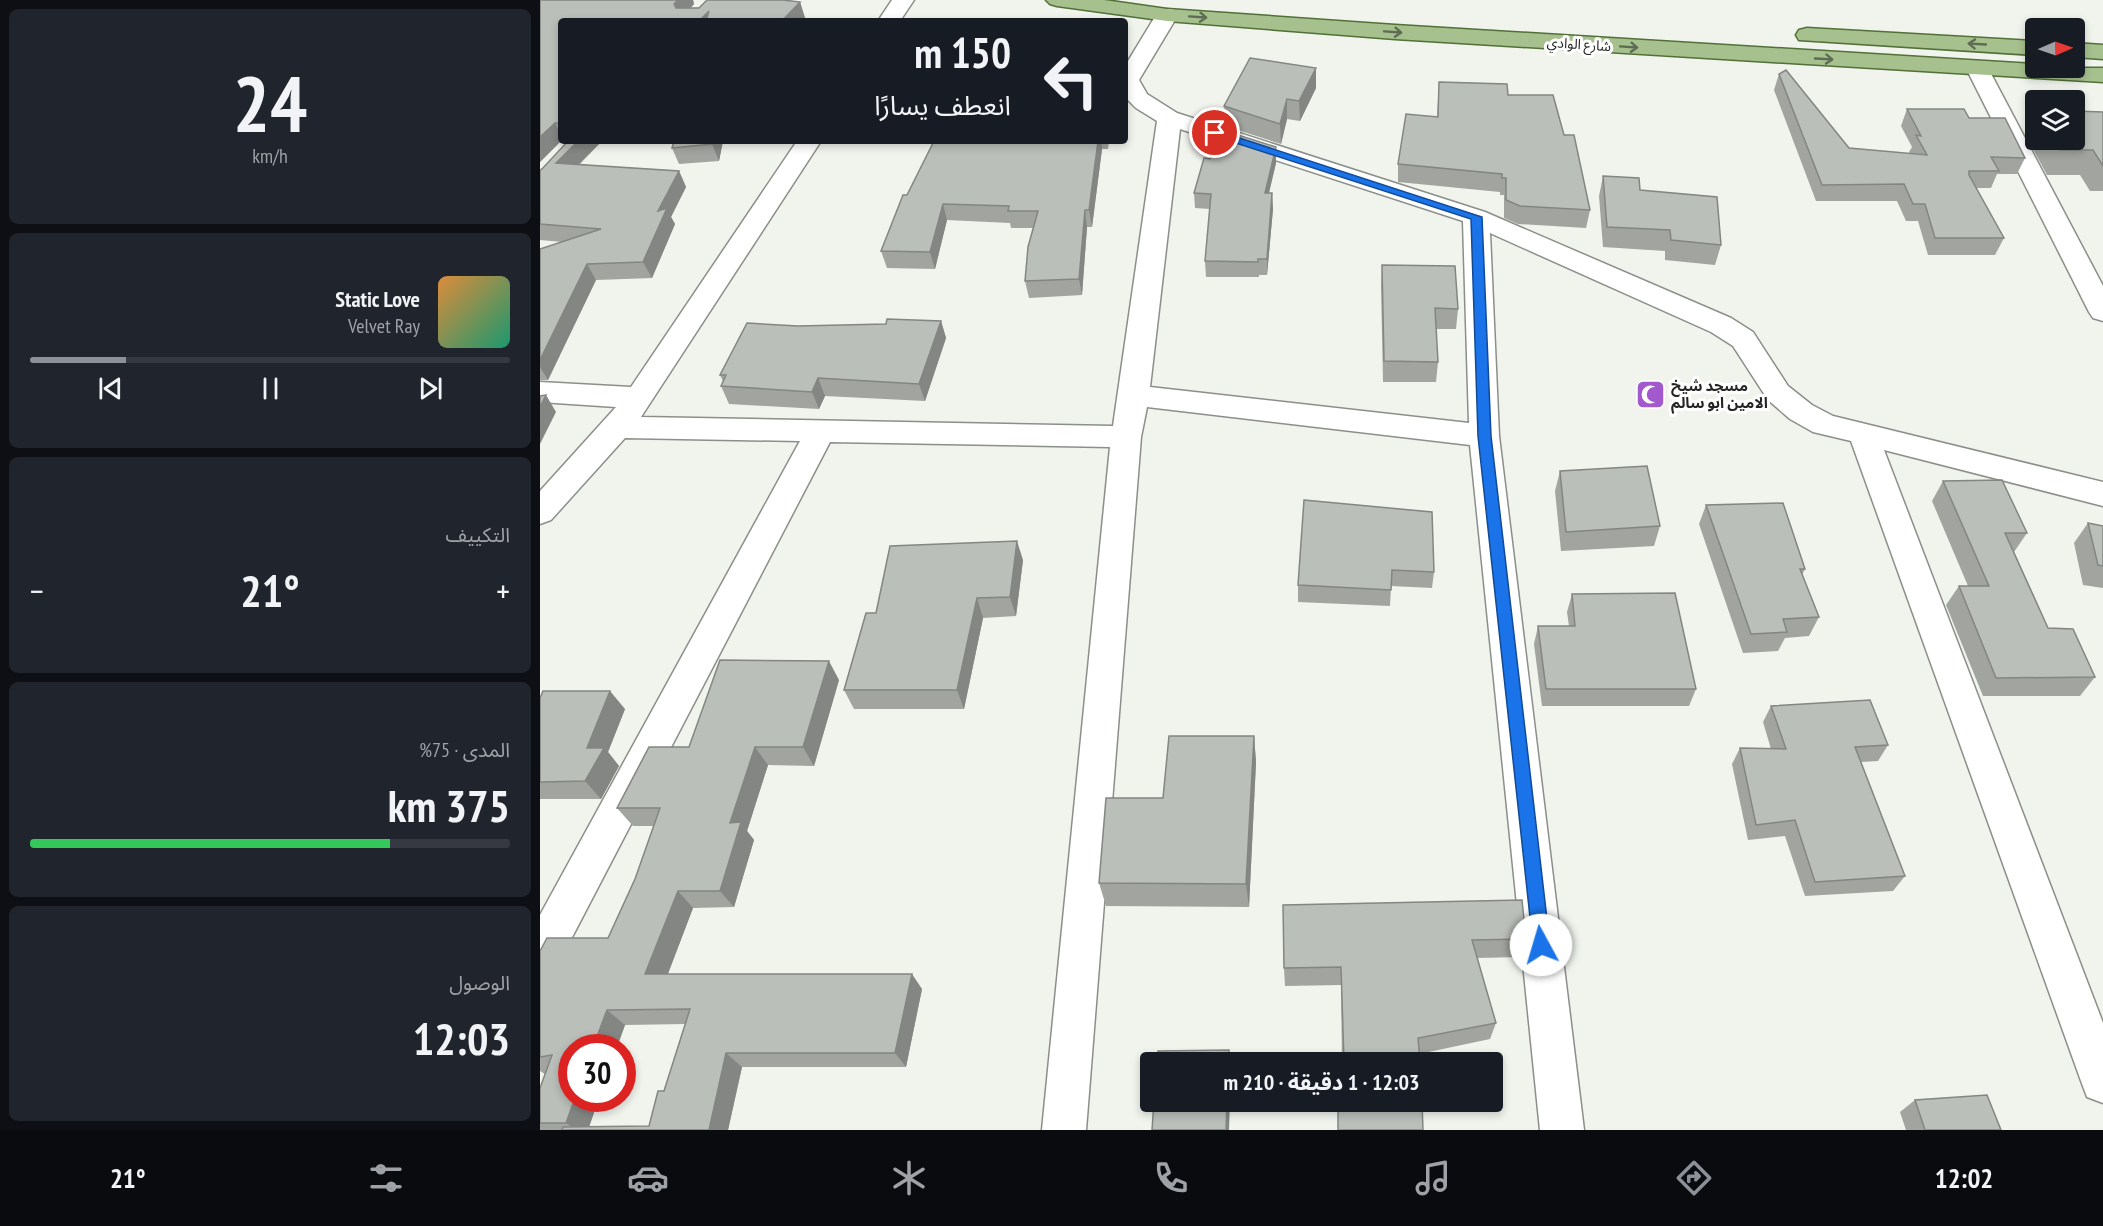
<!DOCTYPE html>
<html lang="ar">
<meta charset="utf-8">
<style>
:root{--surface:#171b24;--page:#20242c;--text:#f1f3f6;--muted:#9ea1a6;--line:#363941;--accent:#8c9099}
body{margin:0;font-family:"PT Sans Narrow","Noto Sans Arabic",sans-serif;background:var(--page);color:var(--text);direction:rtl;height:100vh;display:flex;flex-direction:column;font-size:22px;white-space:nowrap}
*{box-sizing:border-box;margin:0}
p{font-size:20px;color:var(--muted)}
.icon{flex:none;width:33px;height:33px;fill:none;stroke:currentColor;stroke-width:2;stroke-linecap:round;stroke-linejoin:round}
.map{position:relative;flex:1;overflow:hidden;direction:ltr}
.side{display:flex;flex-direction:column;gap:9px;padding:9px;background:#0d0f14;width:540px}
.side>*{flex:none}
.guide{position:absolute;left:18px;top:18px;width:570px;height:126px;border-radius:6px;box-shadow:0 3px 9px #0003;direction:rtl;background:#171b24;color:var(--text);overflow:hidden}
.needle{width:39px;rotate:88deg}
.fabs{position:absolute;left:1485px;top:18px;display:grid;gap:12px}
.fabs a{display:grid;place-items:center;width:60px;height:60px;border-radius:6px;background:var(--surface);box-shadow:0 3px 9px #0003;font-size:30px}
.speed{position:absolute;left:18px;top:1034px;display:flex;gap:12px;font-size:30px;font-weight:700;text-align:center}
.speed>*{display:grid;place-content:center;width:78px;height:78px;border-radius:50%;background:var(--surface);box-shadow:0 3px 9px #0003;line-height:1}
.speed .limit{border:9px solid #d22;background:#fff;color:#111}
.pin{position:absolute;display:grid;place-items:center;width:51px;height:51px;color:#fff;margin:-26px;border:3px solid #fff;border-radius:50%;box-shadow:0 2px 6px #0007}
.me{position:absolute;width:66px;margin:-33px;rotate:354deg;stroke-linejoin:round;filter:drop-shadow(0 0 4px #0008)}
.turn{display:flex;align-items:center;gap:21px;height:126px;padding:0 18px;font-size:27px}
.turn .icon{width:78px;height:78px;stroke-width:2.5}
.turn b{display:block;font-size:42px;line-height:51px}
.big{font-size:45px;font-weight:700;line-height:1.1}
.side .widget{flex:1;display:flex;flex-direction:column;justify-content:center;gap:9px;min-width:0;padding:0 21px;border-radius:9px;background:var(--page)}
.side .dial{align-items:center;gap:0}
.dial b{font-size:78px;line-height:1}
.song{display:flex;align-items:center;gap:18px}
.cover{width:72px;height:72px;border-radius:9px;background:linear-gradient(135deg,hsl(30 70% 55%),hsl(160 70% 35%))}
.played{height:6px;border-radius:3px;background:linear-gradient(90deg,var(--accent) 20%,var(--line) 20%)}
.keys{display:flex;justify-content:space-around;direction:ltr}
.heat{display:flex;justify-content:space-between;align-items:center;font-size:33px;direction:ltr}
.charge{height:9px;border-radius:4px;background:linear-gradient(90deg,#34c759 75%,var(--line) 0)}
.trip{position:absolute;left:600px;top:1052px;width:363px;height:60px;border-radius:6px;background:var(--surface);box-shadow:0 3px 9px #0003;font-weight:700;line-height:60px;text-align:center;direction:rtl}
.dock{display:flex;height:96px;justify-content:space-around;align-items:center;background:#090b0e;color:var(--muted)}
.dock .icon{width:42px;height:42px}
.dock .on{color:var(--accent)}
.dock b{font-size:27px;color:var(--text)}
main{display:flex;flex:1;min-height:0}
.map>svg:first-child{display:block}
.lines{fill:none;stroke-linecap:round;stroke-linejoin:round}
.minor-casing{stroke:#8b8f89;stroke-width:3}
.major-casing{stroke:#527038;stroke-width:3}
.minor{fill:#fff;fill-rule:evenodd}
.major{fill:#a6c18e;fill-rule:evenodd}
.wall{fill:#a1a49f;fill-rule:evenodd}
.shaded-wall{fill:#838682}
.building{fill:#bbbfb9;stroke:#838682;stroke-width:1.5}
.oneway{stroke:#5e6c53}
.route{fill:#1a73e8;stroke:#114b97;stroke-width:1.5}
.labels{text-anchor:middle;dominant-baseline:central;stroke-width:6;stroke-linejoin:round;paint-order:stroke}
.far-street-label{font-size:14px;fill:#242623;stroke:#fff}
.poi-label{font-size:15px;font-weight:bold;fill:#242623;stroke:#fff;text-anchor:start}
</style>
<main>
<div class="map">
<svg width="1563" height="1130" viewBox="0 0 1563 1130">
<rect width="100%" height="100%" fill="#f0f4ed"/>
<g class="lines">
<defs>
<g id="minor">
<polygon points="352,0 374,0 360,21 338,21"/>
<path d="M627 9 635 10 638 15 599 80 607 94 637 113 945 212 1191 318 1213 332 1248 386 1272 405 1293 416 1563 482V506L1344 450 1563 1023V1103L1547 1097 1541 1081 1311 441 1273 432 1250 419 1228 400 1193 346 1171 332 950 233 959 436 1044 1130H1000L930 445 607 407 601 437 546 1130H502L570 447 290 442 15 970 0 976V915L260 441 85 438 11 520 0 524V491L76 407 0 402V382L91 387 257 141H281L101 417 573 426 617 121 596 108 585 97V66L619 10ZM640 129 923 221 929 423 610 387Z"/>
<polygon points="1437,61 1445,63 1448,68 1563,286 1563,321 1553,318 1549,312 1426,68 1429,63"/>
</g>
<g id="major">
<polygon points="506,0 564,0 627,9 855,25 1496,64 1496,68 1563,68 1563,82 855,39 627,21 517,6 510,4"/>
<polygon points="1267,28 1496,41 1496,55 1259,40 1256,35 1259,30"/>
<polygon points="1534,43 1563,45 1563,59 1534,57"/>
</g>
</defs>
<!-- minor casing -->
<use href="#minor" class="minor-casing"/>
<!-- major casing -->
<use href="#major" class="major-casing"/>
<!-- minor -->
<use href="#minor" class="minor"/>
<!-- major -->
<use href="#major" class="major"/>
</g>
<!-- wall -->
<g class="wall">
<polygon points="0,0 153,0 154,4 151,8 260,2 265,18 21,21 21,141 0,162"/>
<polygon points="776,68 776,88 760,121 747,119 741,144 685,126 684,106"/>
<polygon points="1239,74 1309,148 1370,154 1369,152 1372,147 1361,126 1367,109 1429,118 1485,158 1477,174 1457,174 1451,188 1436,188 1464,238 1455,255 1388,255 1378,221 1366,221 1357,201 1276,201 1234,90"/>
<polygon points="899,82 968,95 1024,135 1050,210 1046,228 978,224 964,218 964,195 960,195 960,192 858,182 858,164 897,117"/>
<polygon points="1563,112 1563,191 1550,191 1540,175 1507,175 1486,136 1496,116 1496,140 1534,140"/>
<polygon points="28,141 62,141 39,165 139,171 146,187 131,217 135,224 112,278 56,280 8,380 0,380 0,249 23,242 0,240 0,170 2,169"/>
<polygon points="183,141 179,161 139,164 132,148"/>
<polygon points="394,141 569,141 568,149 562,149 552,227 547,227 542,295 489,298 485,281 493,228 471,228 470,223 407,220 395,269 347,268 341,251 367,195"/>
<polygon points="736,163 729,193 732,193 733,209 727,275 719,275 719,277 666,277 665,261 670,209 655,208 654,193"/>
<polygon points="1063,176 1100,190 1181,245 1175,265 1125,260 1125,251 1063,247 1059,196"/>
<polygon points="842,265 918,309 916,329 896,329 898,362 896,382 843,382 841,285"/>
<polygon points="401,321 406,338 385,401 285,396 279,409 189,404 181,386 183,381 180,375 258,326 346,324"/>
<polygon points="1020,471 1120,526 1114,546 1021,551 1015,491"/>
<polygon points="1403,481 1487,533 1474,552 1508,628 1555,677 1540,696 1443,696 1406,605 1419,586 1428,586 1392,501"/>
<polygon points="764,500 894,572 892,588 851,586 850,606 758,602 758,585"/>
<polygon points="1166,505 1265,569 1262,575 1279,617 1269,636 1245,638 1238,651 1203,653 1159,524"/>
<polygon points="1548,523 1563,526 1563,588 1543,585 1534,543"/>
<polygon points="483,560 476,616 443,618 424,709 314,709 304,690 336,613"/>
<polygon points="1032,594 1156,689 1149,706 1002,706 994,644 998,626 1029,626 1027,612"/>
<path d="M299 680 274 766 228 765 207 831 214 840 194 907 153 908 128 974 382 989 366 1067H202L188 1130H0V1088L5 1074 0 1071V951L68 938 95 879 114 826H93L77 808 149 747ZM145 1024 124 1091 109 1126 49 1127 59 1098 32 1047H77L85 1025Z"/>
<polygon points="0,698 85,709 68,752 79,766 61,799 0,799"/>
<polygon points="1231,706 1348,745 1338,761 1321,762 1365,876 1353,891 1265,896 1245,836 1208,840 1192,764 1200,748 1231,749 1223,722"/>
<polygon points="714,736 716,762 709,907 566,906 559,883 623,798"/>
<polygon points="743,905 986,939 980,957 937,958 956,1023 950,1039 879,1054 880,1062 802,1062 801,985 745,986 744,968"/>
<polygon points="1375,1100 1461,1130 1366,1130 1360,1112"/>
</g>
<!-- shaded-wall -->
<g class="shaded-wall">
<polygon points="138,0 153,0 154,4 140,19 134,4"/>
<polygon points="260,2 265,18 262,21 242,21"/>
<polygon points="169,11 173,21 159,21"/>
<polygon points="776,68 776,88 760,121 759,101"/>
<polygon points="747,99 747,119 741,144 740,124"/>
<polygon points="15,123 21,135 21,141 0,162 0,137"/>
<polygon points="38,141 62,141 24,179 16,163"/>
<polygon points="173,141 183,141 179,161 172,144"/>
<polygon points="558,141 561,141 562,149 552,227 549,210"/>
<polygon points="736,147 736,163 725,209 725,193"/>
<polygon points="139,171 146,187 131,217 135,224 112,278 103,262 118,211"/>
<polygon points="732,193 733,209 727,275 727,259"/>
<polygon points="403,204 407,220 395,269 390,252"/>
<polygon points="545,210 547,227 542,295 539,279"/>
<polygon points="47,264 56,280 8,380 0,367 0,360"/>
<polygon points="401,321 406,338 385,401 379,384"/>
<polygon points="278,378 285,396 279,409 272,392"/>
<polygon points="6,395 16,412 0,444 0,407"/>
<polygon points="477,541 483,560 476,616 470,597"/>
<polygon points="437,598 443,618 424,709 417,690"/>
<polygon points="289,661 299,680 274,766 263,747"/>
<polygon points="70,691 85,709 68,752 79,766 61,799 45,781 47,748"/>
<polygon points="714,736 716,762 709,907 706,884"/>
<polygon points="215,747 228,765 207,831 214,840 194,907 180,891 190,823"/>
<polygon points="138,891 153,908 122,989 105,974"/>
<polygon points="372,974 382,989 366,1067 355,1053"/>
<polygon points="67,1010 85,1025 77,1047 53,1047"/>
<polygon points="186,1053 202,1067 188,1130 169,1130"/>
<polygon points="35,1098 59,1098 48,1130 37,1130 26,1123"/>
<polygon points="687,1101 690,1101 689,1130 686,1130"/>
</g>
<!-- building -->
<g class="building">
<polygon points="0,0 138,0 134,4 136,8 159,8 167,0 243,0 260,2 242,21 166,21 169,11 159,21 21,21 21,123 15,123 0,137"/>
<polygon points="710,58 776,68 759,101 747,99 740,124 684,106"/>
<polygon points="1246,70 1309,148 1387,155 1376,135 1381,136 1367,109 1424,109 1429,118 1465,118 1485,158 1451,157 1459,171 1429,171 1429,175 1464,238 1395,238 1385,204 1373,204 1364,184 1282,185 1239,74"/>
<polygon points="899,82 967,84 968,95 1013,95 1024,135 1034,135 1050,210 980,206 966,200 966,178 962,178 962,174 858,164 866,114 898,117"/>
<polygon points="1534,111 1563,112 1563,166 1553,150 1520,150 1514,140 1534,140"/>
<polygon points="679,129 736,147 725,193 732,193 727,259 718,259 718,262 665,261 671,194 654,193 664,158 670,159"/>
<polygon points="28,141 38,141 16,163 139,171 118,211 127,208 103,262 47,264 0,360 0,249 61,229 0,224 0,170 2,169"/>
<polygon points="134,141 173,141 172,144 132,148"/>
<polygon points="394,141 558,141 549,210 545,210 539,279 485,281 488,247 498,211 468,211 469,206 403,204 390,252 341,251 363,195 367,195"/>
<polygon points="1063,176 1099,178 1100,190 1177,197 1181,245 1131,240 1130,230 1067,227"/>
<polygon points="842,265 915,266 918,309 895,308 898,362 844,361"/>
<polygon points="347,319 401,321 379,384 278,378 272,392 181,386 186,375 180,375 207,323 258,326 346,324"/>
<polygon points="6,395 0,407 0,396"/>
<polygon points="1107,466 1120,526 1026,532 1020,471"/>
<polygon points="1462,480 1487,533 1465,533 1508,628 1533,629 1555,677 1456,678 1419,586 1449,586 1403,481"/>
<polygon points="764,500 892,512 894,572 852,570 851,590 758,585"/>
<polygon points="1243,503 1265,569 1260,569 1279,617 1243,619 1247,632 1211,634 1166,505"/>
<polygon points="1548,523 1563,526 1563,566 1558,565"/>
<polygon points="477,541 470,597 437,598 417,690 304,690 326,613 336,613 350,546"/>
<polygon points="1135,593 1156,689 1006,689 998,626 1035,626 1032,594"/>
<polygon points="180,660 289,661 263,747 215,747 190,823 201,822 180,891 138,891 105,974 372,974 355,1053 186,1053 169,1130 22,1130 23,1127 109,1126 118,1091 124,1091 150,1009 67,1010 53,1047 32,1047 32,1098 35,1098 26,1123 0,1123 0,1088 12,1055 0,1057 0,951 7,938 68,938 95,879 120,808 77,808 109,747 149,747"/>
<polygon points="3,691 70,691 47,748 64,748 45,781 0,782 0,698"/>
<polygon points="1330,700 1348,745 1315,747 1365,876 1275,882 1255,820 1216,825 1200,748 1246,749 1231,706"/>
<polygon points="629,736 714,736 706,884 559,883 566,798 623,798"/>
<polygon points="982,900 986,939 932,940 956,1023 878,1038 880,1062 804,1062 801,967 744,968 743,905"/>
<polygon points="689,1050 689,1062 617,1062 618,1051"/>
<polygon points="1447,1095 1461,1130 1385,1130 1375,1100"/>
<polygon points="614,1101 687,1101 686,1130 612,1130"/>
<polygon points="798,1101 882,1101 883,1130 798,1130"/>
</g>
<!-- one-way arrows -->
<defs><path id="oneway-shaft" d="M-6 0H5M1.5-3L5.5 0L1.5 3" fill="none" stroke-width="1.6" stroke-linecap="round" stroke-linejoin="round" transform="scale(1.5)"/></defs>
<g class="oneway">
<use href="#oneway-shaft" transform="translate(658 17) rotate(4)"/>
<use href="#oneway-shaft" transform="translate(853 32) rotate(4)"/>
<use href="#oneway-shaft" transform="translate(1437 44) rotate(-177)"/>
<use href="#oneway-shaft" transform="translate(1089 47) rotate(4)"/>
<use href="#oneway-shaft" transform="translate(1284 59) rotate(3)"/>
</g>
<!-- route -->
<polygon class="route" points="671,131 678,131 942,217 951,436 1010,945 1007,951 1001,953 995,951 993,945 938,436 931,219 671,135"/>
<!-- icons -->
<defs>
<symbol id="mosque-square" viewBox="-11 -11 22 22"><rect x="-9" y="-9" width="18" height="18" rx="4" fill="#a159cd" stroke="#fff"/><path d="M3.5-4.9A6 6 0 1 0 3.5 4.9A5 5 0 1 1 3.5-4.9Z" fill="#fff"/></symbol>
</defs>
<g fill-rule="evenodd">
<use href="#mosque-square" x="1094" y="378" width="33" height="33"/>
</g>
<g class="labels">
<!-- far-street labels -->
<g class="far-street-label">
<text transform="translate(1039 44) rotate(4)">شارع الوادي</text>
</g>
<!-- poi labels -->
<g class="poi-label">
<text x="1131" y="385">مسجد شيخ<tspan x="1131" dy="17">الامين ابو سالم</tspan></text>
</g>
</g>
</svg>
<div class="fabs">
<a><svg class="needle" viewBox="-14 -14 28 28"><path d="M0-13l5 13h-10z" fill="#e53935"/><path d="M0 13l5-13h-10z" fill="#9ea1a6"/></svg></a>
<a><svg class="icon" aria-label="layers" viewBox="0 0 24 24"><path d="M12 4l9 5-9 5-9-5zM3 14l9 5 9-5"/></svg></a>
</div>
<div class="speed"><div class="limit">30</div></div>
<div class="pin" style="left:675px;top:133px;background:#d93025"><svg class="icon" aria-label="arrive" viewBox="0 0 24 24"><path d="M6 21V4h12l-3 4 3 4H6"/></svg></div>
<svg class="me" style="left:1001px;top:945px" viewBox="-20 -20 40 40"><circle r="19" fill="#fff"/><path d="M0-13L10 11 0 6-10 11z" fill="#1a73e8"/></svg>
<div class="trip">12:03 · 1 دقيقة · 210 m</div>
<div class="guide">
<div class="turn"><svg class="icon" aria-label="left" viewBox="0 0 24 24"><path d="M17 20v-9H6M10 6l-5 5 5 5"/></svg><div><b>150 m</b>انعطف يسارًا</div></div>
</div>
</div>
<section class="side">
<div class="widget dial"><b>24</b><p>km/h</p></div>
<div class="widget">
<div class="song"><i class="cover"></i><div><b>Static Love</b><p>Velvet Ray</p></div></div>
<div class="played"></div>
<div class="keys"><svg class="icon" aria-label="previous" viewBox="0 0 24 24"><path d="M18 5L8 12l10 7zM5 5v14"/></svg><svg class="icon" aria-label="pause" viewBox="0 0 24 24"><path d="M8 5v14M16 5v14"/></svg><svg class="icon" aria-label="next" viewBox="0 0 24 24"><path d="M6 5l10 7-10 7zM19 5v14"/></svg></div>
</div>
<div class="widget"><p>التكييف</p>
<div class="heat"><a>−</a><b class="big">21°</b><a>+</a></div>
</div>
<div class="widget"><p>المدى · 75%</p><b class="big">375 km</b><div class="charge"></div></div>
<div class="widget"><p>الوصول</p><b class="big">12:03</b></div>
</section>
</main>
<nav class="dock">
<b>12:02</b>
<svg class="icon on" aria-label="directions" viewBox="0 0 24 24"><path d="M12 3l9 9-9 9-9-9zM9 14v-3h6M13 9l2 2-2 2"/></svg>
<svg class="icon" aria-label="music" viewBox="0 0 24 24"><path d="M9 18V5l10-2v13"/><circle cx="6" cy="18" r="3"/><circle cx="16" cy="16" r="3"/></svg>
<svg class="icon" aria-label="phone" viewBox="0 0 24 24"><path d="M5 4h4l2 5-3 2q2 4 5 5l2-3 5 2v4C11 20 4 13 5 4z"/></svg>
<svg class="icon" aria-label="climate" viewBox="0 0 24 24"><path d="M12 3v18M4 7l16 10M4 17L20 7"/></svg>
<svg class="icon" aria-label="car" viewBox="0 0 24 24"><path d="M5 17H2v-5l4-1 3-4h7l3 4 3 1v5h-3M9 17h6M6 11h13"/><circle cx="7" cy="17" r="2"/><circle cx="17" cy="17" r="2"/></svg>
<svg class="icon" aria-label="filters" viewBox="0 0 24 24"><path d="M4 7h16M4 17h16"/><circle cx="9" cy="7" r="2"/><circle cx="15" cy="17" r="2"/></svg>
<b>21°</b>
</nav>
